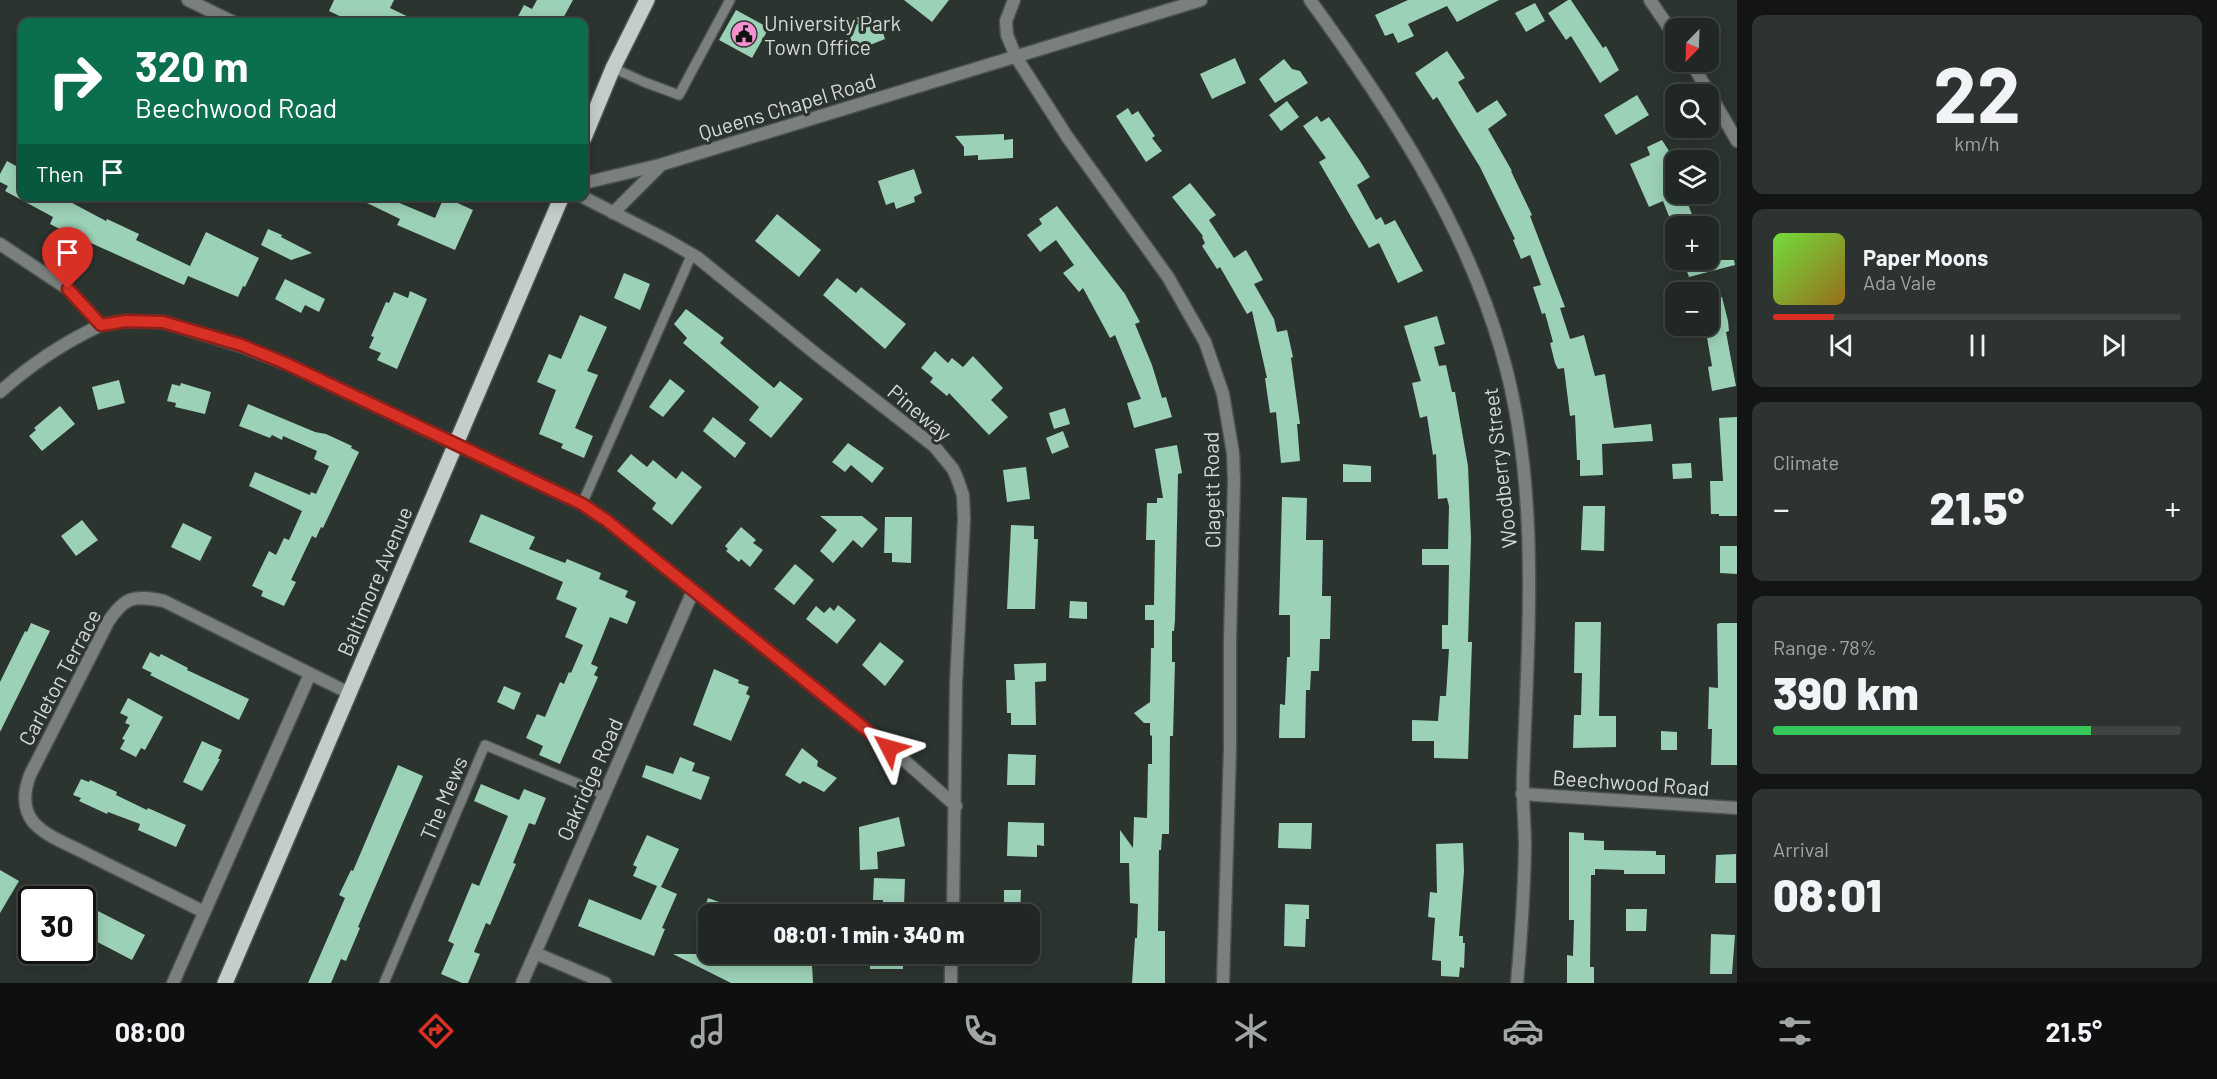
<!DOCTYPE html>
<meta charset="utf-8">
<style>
:root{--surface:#212724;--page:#2d3331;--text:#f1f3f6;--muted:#a2a5a6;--line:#3e4441;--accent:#d93025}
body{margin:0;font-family:Barlow,sans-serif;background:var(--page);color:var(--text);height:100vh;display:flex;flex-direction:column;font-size:22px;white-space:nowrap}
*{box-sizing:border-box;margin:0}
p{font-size:20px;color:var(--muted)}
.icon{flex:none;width:33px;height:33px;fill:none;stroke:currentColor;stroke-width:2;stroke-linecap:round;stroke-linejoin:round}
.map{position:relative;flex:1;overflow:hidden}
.details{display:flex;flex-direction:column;gap:15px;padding:15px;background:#121514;width:480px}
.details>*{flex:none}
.hud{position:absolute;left:18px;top:18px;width:570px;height:183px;border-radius:12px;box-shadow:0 3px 15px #0003,0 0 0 2px var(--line);background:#0b6e4f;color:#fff;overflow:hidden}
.needle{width:39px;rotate:203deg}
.tools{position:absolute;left:1665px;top:18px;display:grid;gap:12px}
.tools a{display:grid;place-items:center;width:54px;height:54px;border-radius:12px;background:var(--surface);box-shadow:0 3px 15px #0003,0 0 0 2px var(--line);font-size:30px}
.speed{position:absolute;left:18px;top:886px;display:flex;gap:12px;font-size:30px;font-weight:700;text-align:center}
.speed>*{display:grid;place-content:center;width:78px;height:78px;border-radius:50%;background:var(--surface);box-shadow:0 3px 15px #0003,0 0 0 2px var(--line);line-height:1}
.speed .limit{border:3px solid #111;border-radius:9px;background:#fff;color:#111}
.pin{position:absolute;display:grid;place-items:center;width:51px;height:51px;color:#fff;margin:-62px -26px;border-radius:50% 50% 50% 0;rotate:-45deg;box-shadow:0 0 6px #0007}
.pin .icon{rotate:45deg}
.me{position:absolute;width:66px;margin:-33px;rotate:309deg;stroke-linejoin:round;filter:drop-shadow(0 0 4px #0008)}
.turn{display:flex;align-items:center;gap:21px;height:126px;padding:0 18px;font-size:27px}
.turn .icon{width:78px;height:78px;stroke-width:2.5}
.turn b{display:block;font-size:42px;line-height:51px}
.then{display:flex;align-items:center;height:57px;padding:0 18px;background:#0003;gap:12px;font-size:22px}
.big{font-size:45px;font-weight:800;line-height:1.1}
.details .tile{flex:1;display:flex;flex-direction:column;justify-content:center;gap:9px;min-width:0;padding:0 21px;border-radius:12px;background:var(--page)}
.details .dial{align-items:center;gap:0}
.dial b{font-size:78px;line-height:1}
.song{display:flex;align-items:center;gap:18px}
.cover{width:72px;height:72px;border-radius:9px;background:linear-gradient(135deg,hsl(100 70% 55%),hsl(40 70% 35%))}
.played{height:6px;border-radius:3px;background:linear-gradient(90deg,var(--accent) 15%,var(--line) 15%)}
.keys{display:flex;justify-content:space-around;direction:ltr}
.heat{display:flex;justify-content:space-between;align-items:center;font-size:33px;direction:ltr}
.charge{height:9px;border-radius:4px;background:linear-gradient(90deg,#34c759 78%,var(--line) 0)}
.trip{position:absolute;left:698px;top:904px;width:342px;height:60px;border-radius:12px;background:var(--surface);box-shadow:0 3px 15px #0003,0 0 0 2px var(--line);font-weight:800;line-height:60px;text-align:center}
.menu{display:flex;height:96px;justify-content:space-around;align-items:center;background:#0d100e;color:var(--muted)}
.menu .icon{width:42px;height:42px}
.menu .active{color:var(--accent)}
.menu b{font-size:27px;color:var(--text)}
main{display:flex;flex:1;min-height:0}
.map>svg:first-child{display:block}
.building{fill:#9bd1b6}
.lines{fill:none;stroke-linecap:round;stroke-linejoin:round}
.lane-casing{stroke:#4a524e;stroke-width:12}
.street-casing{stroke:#4a524e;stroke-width:15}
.primary-casing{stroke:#4a524e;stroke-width:18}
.lane{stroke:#7b7f7d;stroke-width:9}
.street{stroke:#7b7f7d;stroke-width:12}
.primary{stroke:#c4cdc8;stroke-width:15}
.route-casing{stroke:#8d1f18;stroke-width:15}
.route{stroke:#d93025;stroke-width:10}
.labels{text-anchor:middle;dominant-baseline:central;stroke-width:6;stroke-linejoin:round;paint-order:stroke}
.poi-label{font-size:21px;fill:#d5dad7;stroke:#2c3430;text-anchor:start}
.street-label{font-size:21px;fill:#d5dad7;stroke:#2c3430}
</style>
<main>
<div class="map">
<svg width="1737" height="983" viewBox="0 0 1737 983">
<rect width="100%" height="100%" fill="#2c3430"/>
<!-- building -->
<g class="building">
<polygon points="334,0 394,0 390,8 419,22 352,22 329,11"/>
<polygon points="537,0 573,0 561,22 515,22 524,5 532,9"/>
<polygon points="904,0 949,0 932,22"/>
<polygon points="1408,0 1499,0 1457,22 1447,6 1408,24 1414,36 1398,43 1393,33 1385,36 1375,15"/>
<polygon points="1568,0 1571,0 1603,48 1606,46 1619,70 1600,83 1571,36 1566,40 1548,13"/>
<polygon points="1535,3 1545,21 1526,32 1515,13"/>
<polygon points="736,10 769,28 752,58 719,40"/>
<polygon points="870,13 872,20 878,18 885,39 855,51 847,28 858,24 856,18"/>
<polygon points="1447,51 1465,78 1458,82 1477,113 1497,100 1507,115 1488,129 1512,171 1511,171 1532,215 1530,216 1565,307 1560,308 1570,339 1584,335 1595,376 1605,374 1614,428 1651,424 1653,441 1602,444 1603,475 1580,476 1580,460 1577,460 1575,415 1570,416 1564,368 1558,369 1555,363 1550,343 1553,342 1545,313 1542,314 1533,287 1541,285 1530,255 1521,259 1513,240 1515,239 1480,167 1437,97 1433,100 1415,73"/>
<polygon points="1235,58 1246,83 1212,99 1200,74"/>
<polygon points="1284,59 1292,69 1300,71 1308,83 1275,103 1259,79"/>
<polygon points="1637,95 1649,115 1616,135 1604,115"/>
<polygon points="1287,101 1299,117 1281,131 1269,115"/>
<polygon points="1128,108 1132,115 1138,111 1155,136 1152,138 1162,151 1146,162 1116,116"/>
<polygon points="1317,116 1321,122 1329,117 1360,161 1370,177 1357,185 1376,220 1381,217 1385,225 1395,220 1423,271 1398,283 1379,243 1369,248 1319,162 1326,158 1303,126"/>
<polygon points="1004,134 1004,140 1013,139 1013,158 978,160 978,155 964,156 964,147 955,136"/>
<polygon points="1662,140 1671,154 1676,152 1676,194 1684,194 1695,222 1684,226 1676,226 1675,232 1663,201 1649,207 1630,164 1650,155 1647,147"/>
<polygon points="22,159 22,196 59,196 106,221 107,219 139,234 136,240 190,266 206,232 259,258 245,287 243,286 238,297 188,276 184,285 82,239 81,240 50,224 53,217 5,191 8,186 0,182 0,174 7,161 18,167"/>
<polygon points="914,169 922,193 914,197 915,202 896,209 894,202 886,205 878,181"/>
<polygon points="1190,183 1216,215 1209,220 1234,258 1246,250 1263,280 1254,284 1274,319 1277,332 1287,330 1293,357 1291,358 1300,424 1297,424 1300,461 1281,463 1276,412 1270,413 1265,378 1267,378 1252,311 1247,314 1220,267 1217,269 1202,246 1205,243 1202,237 1203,236 1172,197"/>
<polygon points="370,196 383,196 435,218 444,197 473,210 455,250 397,225 400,219 367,203"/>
<polygon points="1057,206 1125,294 1140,322 1135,324 1152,365 1162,398 1166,397 1172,417 1134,428 1127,403 1141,399 1115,335 1110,338 1083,288 1079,292 1063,273 1074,265 1056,240 1040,252 1027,235 1042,224 1039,219"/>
<polygon points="777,214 821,250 799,277 755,241"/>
<polygon points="268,229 282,235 281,237 312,253 291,260 261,245"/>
<polygon points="1683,260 1734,260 1735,265 1689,277"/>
<polygon points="624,273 650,284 640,310 614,298"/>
<polygon points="837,278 856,293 861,287 906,324 885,349 823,295"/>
<polygon points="285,279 325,299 319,312 305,305 301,313 275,299"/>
<polygon points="410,291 427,299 397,369 377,360 381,353 369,348 374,337 371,336 386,302 389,303 394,292 408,298"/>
<polygon points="1722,297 1728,321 1729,331 1726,332 1736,386 1712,391 1708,367 1712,366 1705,326 1708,326 1708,300"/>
<polygon points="686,309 724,338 720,343 774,388 780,381 803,399 771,438 749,420 759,407 683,343 687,338 674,324"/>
<polygon points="580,315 607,327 587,371 598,375 575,428 593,436 584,458 561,448 563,444 539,434 556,390 537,382 549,354 561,359"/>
<polygon points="1437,316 1445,344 1434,347 1439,366 1446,365 1452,392 1455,392 1468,466 1471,538 1468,642 1472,642 1468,759 1434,758 1434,741 1412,741 1412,720 1438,721 1440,696 1446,696 1449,649 1442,649 1442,625 1448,625 1449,565 1422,565 1422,549 1448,549 1449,506 1447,498 1438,499 1436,454 1433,455 1427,416 1420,418 1412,383 1421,381 1404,326"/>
<polygon points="935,351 948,363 952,358 963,367 973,356 1003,388 991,400 1008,417 989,435 949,393 947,396 930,382 933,378 921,368"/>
<polygon points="670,379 685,391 663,417 649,407"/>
<polygon points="119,380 125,403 98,410 92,387"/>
<polygon points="181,383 211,392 205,414 175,407 176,403 167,401 172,384 180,386"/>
<polygon points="248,404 315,432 326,434 352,446 351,448 359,452 323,528 321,527 316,538 312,536 291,580 296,582 284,606 261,596 263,591 252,586 269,551 276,555 284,538 289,540 302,511 249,486 255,472 310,495 311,492 316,494 329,466 314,459 317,451 283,436 282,440 272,435 270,438 239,426"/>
<polygon points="60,406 75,424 42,451 29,436 36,430 34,428"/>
<polygon points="1065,408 1070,424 1054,429 1049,413"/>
<polygon points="713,417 746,443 735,458 703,431"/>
<polygon points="1737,417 1737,516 1719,516 1719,514 1711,514 1710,481 1723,481 1719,418"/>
<polygon points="1063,431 1069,447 1052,454 1046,438"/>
<polygon points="848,443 884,468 872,483 851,465 845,472 832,462"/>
<polygon points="1177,445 1182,473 1178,474 1175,620 1174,631 1172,631 1172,662 1175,662 1173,736 1170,736 1169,834 1162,834 1161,850 1159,850 1158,931 1165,931 1165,983 1132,983 1135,938 1137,938 1138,904 1130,903 1129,863 1120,863 1120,830 1133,848 1134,817 1147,818 1148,764 1152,764 1152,736 1150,735 1150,723 1144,723 1134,713 1150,702 1151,648 1154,648 1154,620 1145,620 1145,605 1154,605 1155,540 1146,540 1147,503 1157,503 1157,498 1163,498 1155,449"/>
<polygon points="631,454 647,467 653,460 676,479 682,471 702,487 672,525 652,509 656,503 617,471"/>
<polygon points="1691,463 1692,478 1673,479 1672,464"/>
<polygon points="1343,464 1371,466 1371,482 1343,482"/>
<polygon points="1026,467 1030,499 1007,502 1003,470"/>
<polygon points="1282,497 1307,498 1306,540 1323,540 1322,596 1331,596 1330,639 1320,639 1319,671 1311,671 1310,690 1306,690 1305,738 1279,738 1280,704 1285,705 1287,657 1290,657 1290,615 1279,615"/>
<polygon points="1583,506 1605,506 1604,551 1581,550"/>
<polygon points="481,514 535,537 529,549 565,563 567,559 601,573 599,579 628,591 625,597 636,602 627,624 610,617 591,664 598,667 594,675 598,677 560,764 539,755 543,746 526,738 537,714 545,717 560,682 564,684 569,672 571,673 583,645 565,637 577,608 556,599 563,582 469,542"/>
<polygon points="820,516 862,516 878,529 862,548 853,540 833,563 820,551 837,530"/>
<polygon points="885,517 912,517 911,563 892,562 892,553 884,553"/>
<polygon points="82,520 98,540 76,556 61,536"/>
<polygon points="183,523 212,537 200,561 171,547"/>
<polygon points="1011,525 1034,526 1034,539 1038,539 1035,609 1007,609"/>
<polygon points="741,527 756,540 753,543 763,550 750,567 741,559 739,562 726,551 728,549 725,546"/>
<polygon points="1720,546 1737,546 1737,574 1720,573"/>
<polygon points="795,564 814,580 794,605 774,589"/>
<polygon points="1070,601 1087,602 1087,619 1069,618"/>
<polygon points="838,605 856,620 837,644 806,619 816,606 824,613 830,607 834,611"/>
<polygon points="1575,622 1601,622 1599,716 1616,716 1616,747 1573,748 1574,715 1581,715 1582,673 1574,673"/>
<polygon points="31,623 50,631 0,732 0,682 25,631 27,632"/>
<polygon points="1720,623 1737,623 1737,765 1711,765 1712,729 1708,729 1709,687 1718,688 1717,624"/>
<polygon points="880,642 904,661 885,686 862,665"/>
<polygon points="150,652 159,657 161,654 188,668 187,670 249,699 239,720 150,675 152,673 142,668"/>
<polygon points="1046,663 1046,681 1035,682 1036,725 1011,725 1011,713 1007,713 1006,680 1015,680 1014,664"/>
<polygon points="714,669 739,680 738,683 749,687 746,694 750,696 731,741 693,725"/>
<polygon points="504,686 521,693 514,710 497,702"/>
<polygon points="128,698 163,717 145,750 141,748 136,757 120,749 125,740 122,739 130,725 125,723 128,717 120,713"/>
<polygon points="1661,731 1677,732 1677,750 1661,750"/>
<polygon points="202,741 222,750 218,759 220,759 202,791 183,782"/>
<polygon points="802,748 818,761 817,766 837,778 824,792 803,781 800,784 785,775"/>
<polygon points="1008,754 1036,755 1035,785 1007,785"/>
<polygon points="680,757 695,763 692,771 710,777 701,800 642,777 646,765 673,774"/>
<polygon points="398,765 423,776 358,927 360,928 346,961 341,959 331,983 308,983 345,898 339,895 351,870 353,871"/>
<polygon points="81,779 89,782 90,780 117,792 116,795 147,810 148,808 186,825 176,847 138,830 140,824 108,812 107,814 79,801 81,798 73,795"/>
<polygon points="481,784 519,800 524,789 546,798 535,825 529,823 513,863 516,864 490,925 486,923 474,952 480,954 468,983 462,983 441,974 454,944 448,941 472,883 479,886 508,816 474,801"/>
<polygon points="899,817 905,846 877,852 878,869 860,870 859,827"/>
<polygon points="1008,822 1044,823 1044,846 1037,845 1037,857 1007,856"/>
<polygon points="1279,823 1312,823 1311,849 1278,848"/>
<polygon points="1569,832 1584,833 1584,840 1604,841 1604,850 1656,851 1656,855 1665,855 1665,874 1624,874 1624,870 1595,869 1595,875 1591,875 1590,967 1594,967 1594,983 1567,983 1567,955 1573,956 1574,920 1569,920"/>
<polygon points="647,835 679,849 661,887 677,894 662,928 665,929 654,956 578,926 589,899 641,920 657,886 633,876 637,867 633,865"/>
<polygon points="1463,843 1464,871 1459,936 1463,936 1463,943 1465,943 1464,968 1460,967 1459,977 1441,976 1441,961 1432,960 1435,918 1428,917 1430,892 1437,893 1436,844"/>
<polygon points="1736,854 1736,883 1715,883 1716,855"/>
<polygon points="0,870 19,881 0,913"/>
<polygon points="874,878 905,879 904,906 883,906 883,900 873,900"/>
<polygon points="1004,890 1021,890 1020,915 1004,914"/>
<polygon points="708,898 749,913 749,915 702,915"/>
<polygon points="1285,904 1309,905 1309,919 1306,919 1305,947 1284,946"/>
<polygon points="92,908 145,935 132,960 82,934 82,928"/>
<polygon points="1626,909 1647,909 1646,931 1626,931"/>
<polygon points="1711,934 1735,935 1732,974 1710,974"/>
<polygon points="673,954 740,954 761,964 765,954 790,965 812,965 813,983 731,983"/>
<rect x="870" y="954" width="33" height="15"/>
</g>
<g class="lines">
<defs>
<g id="lane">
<polyline points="613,68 644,82 679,95 730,0"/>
<polyline points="582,504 692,254"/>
<polyline points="384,983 485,745 603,794"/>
</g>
<g id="street">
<polyline points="188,0 233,22"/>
<polyline points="1014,0 1006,21 1007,35 1016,57 1068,138 1168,277 1205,342 1223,394 1233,453 1234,480 1230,639 1230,748 1223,983"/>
<path d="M1310 0C1388 107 1464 222 1501 350 1541 484 1528 637 1523 775 1522 799 1525 823 1525 848 1524 893 1521 938 1517 983"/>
<polyline points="1650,0 1676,38"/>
<polyline points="1691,62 1737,141"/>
<polyline points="584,183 660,165 1201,0"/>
<polyline points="581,196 667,240 698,258 816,354 934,446 953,469 957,478 963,495 964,519 956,684 953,915"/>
<polyline points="613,213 659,167"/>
<polyline points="0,244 68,289 101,325 126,321 163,322 241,346 287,364 582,504 606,520 905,761 956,806"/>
<path d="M0 392C31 364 63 343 101 325"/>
<polyline points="1522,794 1737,808"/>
<path d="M204 912C163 891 122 872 81 851 65 843 46 836 34 823 22 809 24 791 30 775L108 622C125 596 134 595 164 601L349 693"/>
<polyline points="535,953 605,983"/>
<polyline points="173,983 310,674"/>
<polyline points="522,983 693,591"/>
<polyline points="951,983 951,954"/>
</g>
<g id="primary">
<polyline points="584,138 613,68 647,0"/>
<polyline points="225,983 562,196"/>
</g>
</defs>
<!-- lane casing -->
<use href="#lane" class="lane-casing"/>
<!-- street casing -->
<use href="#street" class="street-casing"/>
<!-- primary casing -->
<use href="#primary" class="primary-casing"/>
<!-- lane -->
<use href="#lane" class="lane"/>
<!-- street -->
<use href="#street" class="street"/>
<!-- primary -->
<use href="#primary" class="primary"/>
</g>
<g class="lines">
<defs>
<polyline id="route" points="68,289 101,325 126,321 163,322 241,345 287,364 582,504 606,520 889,748"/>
</defs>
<!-- route casing -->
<use href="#route" class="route-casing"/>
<!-- route -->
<use href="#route" class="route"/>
</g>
<!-- icons -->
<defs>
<symbol id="civic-disc" viewBox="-11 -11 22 22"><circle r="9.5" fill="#f690d0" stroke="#2c3430"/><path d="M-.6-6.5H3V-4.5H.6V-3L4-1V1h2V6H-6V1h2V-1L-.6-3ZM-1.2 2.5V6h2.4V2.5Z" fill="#111"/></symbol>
</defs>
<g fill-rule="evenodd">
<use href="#civic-disc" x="729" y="19" width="30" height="30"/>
</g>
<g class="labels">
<!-- poi labels -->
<g class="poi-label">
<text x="764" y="22">University Park<tspan x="764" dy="24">Town Office</tspan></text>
</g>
<!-- street labels -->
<g class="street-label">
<text transform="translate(787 106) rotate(-17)">Queens Chapel Road</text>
<text transform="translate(920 412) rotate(40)">Pineway</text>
<text transform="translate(1499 468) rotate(-97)">Woodberry Street</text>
<text transform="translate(1211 490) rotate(-91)">Clagett Road</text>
<text transform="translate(374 581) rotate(-67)">Baltimore Avenue</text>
<text transform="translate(59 677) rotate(-62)">Carleton Terrace</text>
<text transform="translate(589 779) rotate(-66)">Oakridge Road</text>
<text transform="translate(1631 782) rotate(4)">Beechwood Road</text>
<text transform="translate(443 798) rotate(-67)">The Mews</text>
</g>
</g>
</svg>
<div class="tools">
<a><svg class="needle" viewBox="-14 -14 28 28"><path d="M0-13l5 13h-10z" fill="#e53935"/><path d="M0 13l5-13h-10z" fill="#a2a5a6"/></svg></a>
<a><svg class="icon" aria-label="search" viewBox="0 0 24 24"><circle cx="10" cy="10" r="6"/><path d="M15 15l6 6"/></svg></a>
<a><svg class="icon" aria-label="layers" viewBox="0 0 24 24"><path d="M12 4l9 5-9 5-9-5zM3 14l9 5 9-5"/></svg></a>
<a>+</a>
<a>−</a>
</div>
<div class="speed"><div class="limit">30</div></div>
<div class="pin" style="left:68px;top:289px;background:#d93025"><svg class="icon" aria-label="arrive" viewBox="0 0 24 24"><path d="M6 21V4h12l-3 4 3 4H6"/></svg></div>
<svg class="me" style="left:889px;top:748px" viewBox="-20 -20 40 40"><path d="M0-17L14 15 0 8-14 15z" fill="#d93025" stroke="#fff" stroke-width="4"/></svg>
<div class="trip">08:01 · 1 min · 340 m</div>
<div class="hud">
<div class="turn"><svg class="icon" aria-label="right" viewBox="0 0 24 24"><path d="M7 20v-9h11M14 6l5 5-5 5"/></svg><div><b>320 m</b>Beechwood Road</div></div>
<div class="then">Then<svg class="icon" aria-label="arrive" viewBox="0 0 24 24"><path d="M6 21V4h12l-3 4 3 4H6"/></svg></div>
</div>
</div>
<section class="details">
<div class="tile dial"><b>22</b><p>km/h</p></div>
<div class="tile">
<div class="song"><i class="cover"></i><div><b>Paper Moons</b><p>Ada Vale</p></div></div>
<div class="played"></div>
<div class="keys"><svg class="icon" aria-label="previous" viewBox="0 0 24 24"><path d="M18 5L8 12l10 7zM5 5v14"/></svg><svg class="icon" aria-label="pause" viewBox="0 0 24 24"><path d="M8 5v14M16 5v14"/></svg><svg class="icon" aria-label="next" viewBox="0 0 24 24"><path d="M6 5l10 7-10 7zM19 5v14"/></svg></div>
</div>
<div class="tile"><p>Climate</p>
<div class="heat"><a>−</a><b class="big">21.5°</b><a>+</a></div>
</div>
<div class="tile"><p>Range · 78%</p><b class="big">390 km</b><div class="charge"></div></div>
<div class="tile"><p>Arrival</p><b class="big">08:01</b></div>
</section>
</main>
<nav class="menu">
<b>08:00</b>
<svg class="icon active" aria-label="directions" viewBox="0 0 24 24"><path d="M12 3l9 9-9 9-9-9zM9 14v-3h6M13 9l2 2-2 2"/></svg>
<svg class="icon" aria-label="music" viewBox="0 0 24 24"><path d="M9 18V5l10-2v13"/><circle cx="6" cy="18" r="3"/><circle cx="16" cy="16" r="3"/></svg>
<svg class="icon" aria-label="phone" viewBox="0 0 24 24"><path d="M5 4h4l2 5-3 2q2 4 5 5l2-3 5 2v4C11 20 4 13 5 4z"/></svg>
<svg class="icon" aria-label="climate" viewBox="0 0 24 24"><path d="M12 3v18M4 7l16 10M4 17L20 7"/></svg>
<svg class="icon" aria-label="car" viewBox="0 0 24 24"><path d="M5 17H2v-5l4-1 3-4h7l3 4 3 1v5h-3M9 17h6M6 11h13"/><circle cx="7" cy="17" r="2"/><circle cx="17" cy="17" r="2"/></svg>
<svg class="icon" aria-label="filters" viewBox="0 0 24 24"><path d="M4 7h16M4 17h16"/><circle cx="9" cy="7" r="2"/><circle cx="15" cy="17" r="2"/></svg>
<b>21.5°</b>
</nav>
